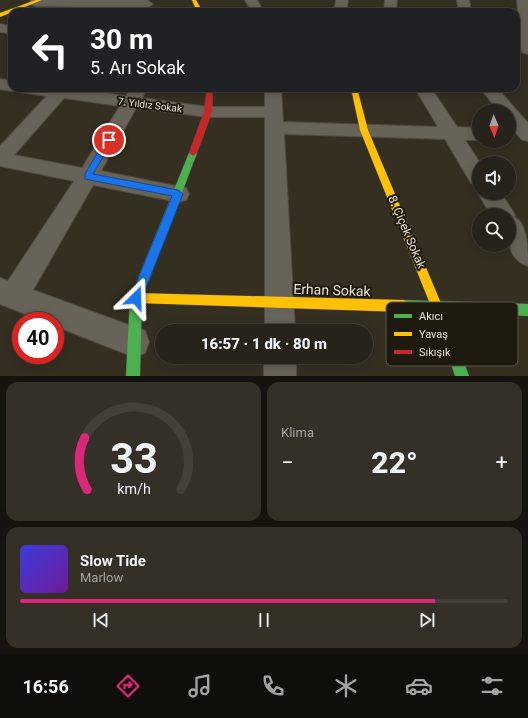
<!DOCTYPE html>
<html lang="tr">
<meta charset="utf-8">
<style>
:root{--surface:#28231a;--page:#342f27;--text:#f1f3f6;--muted:#a5a4a2;--line:#444039;--accent:#db2777}
body{margin:0;font-family:Roboto,sans-serif;background:var(--page);color:var(--text);height:100vh;display:flex;flex-direction:column;font-size:15px;white-space:nowrap}
*{box-sizing:border-box;margin:0}
p{font-size:13px;color:var(--muted)}
.icon{flex:none;width:22px;height:22px;fill:none;stroke:currentColor;stroke-width:2;stroke-linecap:round;stroke-linejoin:round}
.map{position:relative;height:376px;overflow:hidden}
.panel{display:flex;flex-direction:column;gap:6px;padding:6px;background:#16130e;flex:1}
.panel>*{flex:none}
.guide{position:absolute;left:8px;top:8px;width:512px;height:84px;border-radius:12px;box-shadow:0 2px 10px #0003,0 0 0 1px var(--line);background:#202124;color:#fff;overflow:hidden}
.needle{width:26px;rotate:178deg}
.fabs{position:absolute;left:472px;top:104px;display:grid;gap:8px}
.fabs a{display:grid;place-items:center;width:44px;height:44px;border-radius:50%;background:var(--surface);box-shadow:0 2px 10px #0003,0 0 0 1px var(--line);font-size:20px}
.speed{position:absolute;left:12px;top:312px;display:flex;gap:8px;font-size:20px;font-weight:700;text-align:center}
.speed>*{display:grid;place-content:center;width:52px;height:52px;border-radius:50%;background:var(--surface);box-shadow:0 2px 10px #0003,0 0 0 1px var(--line);line-height:1}
.speed .limit{border:6px solid #d22;background:#fff;color:#111}
.pin{position:absolute;display:grid;place-items:center;width:34px;height:34px;color:#fff;margin:-17px;border:2px solid #fff;border-radius:50%;box-shadow:0 1px 4px #0007}
.me{position:absolute;width:44px;margin:-22px;rotate:22deg;stroke-linejoin:round;filter:drop-shadow(0 0 3px #0008)}
.turn{display:flex;align-items:center;gap:14px;height:84px;padding:0 16px;font-size:18px}
.turn .icon{width:52px;height:52px;stroke-width:2.5}
.turn b{display:block;font-size:28px;line-height:34px}
.big{font-size:30px;font-weight:800;line-height:1.1}
.panel .tile{flex:1;display:flex;flex-direction:column;justify-content:center;gap:6px;min-width:0;padding:0 14px;border-radius:12px;background:var(--page)}
.panel .dial{align-items:center;gap:0}
.dial svg{height:104px;overflow:visible;fill:none;stroke:var(--line);stroke-width:7;stroke-linecap:round;text-anchor:middle}
.dial text{fill:var(--text);stroke:none}
.song{display:flex;align-items:center;gap:12px}
.cover{width:48px;height:48px;border-radius:6px;background:linear-gradient(135deg,hsl(240 70% 55%),hsl(280 70% 35%))}
.played{height:4px;border-radius:2px;background:linear-gradient(90deg,var(--accent) 85%,var(--line) 85%)}
.keys{display:flex;justify-content:space-around;direction:ltr}
.heat{display:flex;justify-content:space-between;align-items:center;font-size:22px;direction:ltr}
.panel .tiles{flex:1;display:grid;gap:6px;grid-template-columns:1fr 1fr}
.tile:last-child{grid-column:span 2}
.trip{position:absolute;left:155px;top:324px;width:218px;height:40px;border-radius:20px;background:var(--surface);box-shadow:0 2px 10px #0003,0 0 0 1px var(--line);font-weight:800;line-height:40px;text-align:center}
.tabs{display:flex;height:64px;justify-content:space-around;align-items:center;background:#100e0a;color:var(--muted)}
.tabs .icon{width:28px;height:28px}
.tabs .active{color:var(--accent)}
.tabs b{font-size:18px;color:var(--text)}
.map>svg:first-child{display:block}
.lines{fill:none;stroke-linecap:round;stroke-linejoin:round}
.street-casing{stroke:#514b41;stroke-width:2}
.fast-casing{stroke:#514b41;stroke-width:1}
.slow-casing{stroke:#514b41;stroke-width:1}
.jam-casing{stroke:#514b41;stroke-width:1}
.street{fill:#686358;fill-rule:evenodd}
.fast{fill:#4caf50;fill-rule:evenodd}
.slow{fill:#ffc107;fill-rule:evenodd}
.jam{fill:#c62828;fill-rule:evenodd}
.route{fill:#1a73e8;stroke:#114b97}
.labels{text-anchor:middle;dominant-baseline:central;stroke-width:4;stroke-linejoin:round;paint-order:stroke}
.far-street-label{font-size:10px;fill:#e9e2d4;stroke:#1f1a10}
.street-label{font-size:12px;fill:#e9e2d4;stroke:#1f1a10}
.near-street-label{font-size:14px;fill:#e9e2d4;stroke:#1f1a10}
.key{fill:#1f1a10;stroke:#5c564b;stroke-width:1}
.key-label{font-size:11px;fill:#e9e2d4}
</style>
<div class="map">
<svg width="528" height="376" viewBox="0 0 528 376">
<rect width="100%" height="100%" fill="#352f22"/>
<g class="lines">
<defs>
<g id="street">
<polygon points="31,0 147,0 153,4 147,8 36,6 32,5 30,2"/>
<polygon points="245,0 257,0 264,12 252,12"/>
<polygon points="336,0 348,0 346,12 334,12"/>
<polygon points="385,0 397,0 396,12 384,12"/>
<polygon points="457,0 469,0 471,12 459,12"/>
<polygon points="517,0 528,0 528,54 523,53 521,50"/>
<polygon points="0,24 12,26 12,34 0,32"/>
<path d="M0 79 12 81V88H72L126 96 131 88H147L142 98 208 107H265V88H281L283 122 438 127 415 88H431L457 127 479 128V140H465L480 163 479 186 471 183 445 139 284 134 295 331H265V117H208L136 108 101 171 186 188 189 194 186 200 178 202 93 185 33 290 145 331 149 342 145 353 134 357 55 326V321H43L0 304V278L8 281 74 181 0 166V146L47 96 20 92 18 89 12 91 0 89ZM64 98 120 106 82 168 14 155Z"/>
<polygon points="480,88 497,88 528,123 528,141 521,139 509,124 509,111 499,111"/>
<path d="M479 191V193H501L515 215 514 217C528 223 528 251 528 266 505 258 509 236 509 215H491L478 193Z"/>
<rect x="264" y="357" width="32" height="19"/>
</g>
<g id="fast">
<polygon points="193,150 197,153 142,298 140,376 126,376 130,298 189,153"/>
<polygon points="403,300 528,304 528,316 403,312 399,310 397,306 399,302"/>
<polygon points="445,321 449,323 469,376 455,376 439,327 441,323"/>
</g>
<g id="slow">
<polygon points="36,0 42,0 0,17 0,13"/>
<polygon points="192,0 196,0 203,12 197,12"/>
<polygon points="351,88 357,88 368,130 451,327 449,331 445,333 441,331 360,130"/>
<polygon points="136,293 403,300 407,302 409,306 407,310 403,312 136,303 132,302 130,298 132,294"/>
</g>
<polygon id="jam" points="207,88 213,88 212,112 197,153 193,156 189,153 204,112"/>
</defs>
<!-- street casing -->
<use href="#street" class="street-casing"/>
<!-- fast casing -->
<use href="#fast" class="fast-casing"/>
<!-- slow casing -->
<use href="#slow" class="slow-casing"/>
<!-- jam casing -->
<use href="#jam" class="jam-casing"/>
<!-- street -->
<use href="#street" class="street"/>
<!-- fast -->
<use href="#fast" class="fast"/>
<!-- slow -->
<use href="#slow" class="slow"/>
<!-- jam -->
<use href="#jam" class="jam"/>
</g>
<!-- route -->
<polygon class="route" points="109,137 113,140 93,174 178,190 183,194 142,298 140,302 136,303 132,302 130,298 172,196 85,179 85,174 106,138"/>
<g class="labels">
<!-- far-street labels -->
<g class="far-street-label">
<text transform="translate(150 105) rotate(7)">7. Yıldız Sokak</text>
</g>
<!-- street labels -->
<g class="street-label">
<text transform="translate(407 232) rotate(67)">8. Çiçek Sokak</text>
</g>
<!-- near-street labels -->
<g class="near-street-label">
<text transform="translate(332 290) rotate(2)">Erhan Sokak</text>
</g>
</g>
<!-- legend -->
<rect x="386" y="302" width="132" height="64" rx="6" class="key"/>
<rect x="394" y="314" width="18" height="4" fill="#4caf50"/>
<rect x="394" y="332" width="18" height="4" fill="#ffc107"/>
<rect x="394" y="350" width="18" height="4" fill="#c62828"/>
<g class="key-label">
<text x="419" y="320">Akıcı</text>
<text x="419" y="338">Yavaş</text>
<text x="419" y="356">Sıkışık</text>
</g>
</svg>
<div class="fabs">
<a><svg class="needle" viewBox="-14 -14 28 28"><path d="M0-13l5 13h-10z" fill="#e53935"/><path d="M0 13l5-13h-10z" fill="#a5a4a2"/></svg></a>
<a><svg class="icon" aria-label="sound" viewBox="0 0 24 24"><path d="M4 9h4l5-4v14l-5-4H4zM17 9q2 3 0 6"/></svg></a>
<a><svg class="icon" aria-label="search" viewBox="0 0 24 24"><circle cx="10" cy="10" r="6"/><path d="M15 15l6 6"/></svg></a>
</div>
<div class="speed"><div class="limit">40</div></div>
<div class="pin" style="left:109px;top:140px;background:#d93025"><svg class="icon" aria-label="arrive" viewBox="0 0 24 24"><path d="M6 21V4h12l-3 4 3 4H6"/></svg></div>
<svg class="me" style="left:136px;top:298px" viewBox="-20 -20 40 40"><path d="M0-17L14 15 0 8-14 15z" fill="#1a73e8" stroke="#fff" stroke-width="4"/></svg>
<div class="trip">16:57 · 1 dk · 80 m</div>
<div class="guide">
<div class="turn"><svg class="icon" aria-label="left" viewBox="0 0 24 24"><path d="M17 20v-9H6M10 6l-5 5 5 5"/></svg><div><b>30 m</b>5. Arı Sokak</div></div>
</div>
</div>
<section class="panel">
<div class="tiles">
<div class="tile dial"><svg viewBox="0 0 100 80">
<path d="M14 69A42 42 0 1 1 86 69"/>
<path d="M14 69A42 42 0 0 1 12 29" stroke="#db2777"/>
<text x="50" y="56" font-size="32" font-weight="700">33</text>
<text x="50" y="72" font-size="11">km/h</text>
</svg></div>
<div class="tile"><p>Klima</p>
<div class="heat"><a>−</a><b class="big">22°</b><a>+</a></div>
</div>
<div class="tile">
<div class="song"><i class="cover"></i><div><b>Slow Tide</b><p>Marlow</p></div></div>
<div class="played"></div>
<div class="keys"><svg class="icon" aria-label="previous" viewBox="0 0 24 24"><path d="M18 5L8 12l10 7zM5 5v14"/></svg><svg class="icon" aria-label="pause" viewBox="0 0 24 24"><path d="M8 5v14M16 5v14"/></svg><svg class="icon" aria-label="next" viewBox="0 0 24 24"><path d="M6 5l10 7-10 7zM19 5v14"/></svg></div>
</div>
</div>
</section>
<nav class="tabs">
<b>16:56</b>
<svg class="icon active" aria-label="directions" viewBox="0 0 24 24"><path d="M12 3l9 9-9 9-9-9zM9 14v-3h6M13 9l2 2-2 2"/></svg>
<svg class="icon" aria-label="music" viewBox="0 0 24 24"><path d="M9 18V5l10-2v13"/><circle cx="6" cy="18" r="3"/><circle cx="16" cy="16" r="3"/></svg>
<svg class="icon" aria-label="phone" viewBox="0 0 24 24"><path d="M5 4h4l2 5-3 2q2 4 5 5l2-3 5 2v4C11 20 4 13 5 4z"/></svg>
<svg class="icon" aria-label="climate" viewBox="0 0 24 24"><path d="M12 3v18M4 7l16 10M4 17L20 7"/></svg>
<svg class="icon" aria-label="car" viewBox="0 0 24 24"><path d="M5 17H2v-5l4-1 3-4h7l3 4 3 1v5h-3M9 17h6M6 11h13"/><circle cx="7" cy="17" r="2"/><circle cx="17" cy="17" r="2"/></svg>
<svg class="icon" aria-label="filters" viewBox="0 0 24 24"><path d="M4 7h16M4 17h16"/><circle cx="9" cy="7" r="2"/><circle cx="15" cy="17" r="2"/></svg>
</nav>
